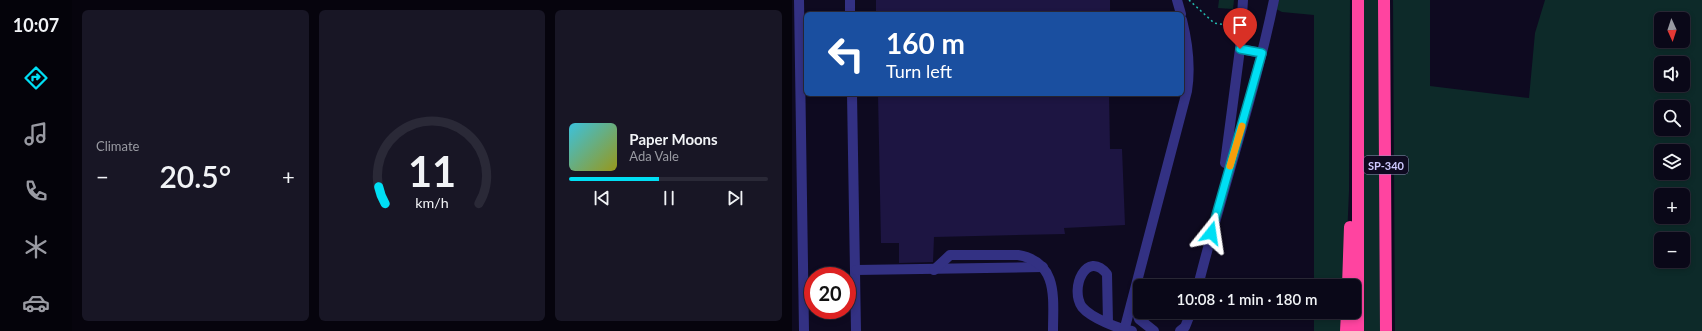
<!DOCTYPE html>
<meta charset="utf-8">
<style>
:root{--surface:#0a0818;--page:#181625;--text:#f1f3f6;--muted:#999aa2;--line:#2a2937;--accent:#00dff4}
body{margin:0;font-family:Lato,sans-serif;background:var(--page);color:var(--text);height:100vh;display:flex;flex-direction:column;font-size:15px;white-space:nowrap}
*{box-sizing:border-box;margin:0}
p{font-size:13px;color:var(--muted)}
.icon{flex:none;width:22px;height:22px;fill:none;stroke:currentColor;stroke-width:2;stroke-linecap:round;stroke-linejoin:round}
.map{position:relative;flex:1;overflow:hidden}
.details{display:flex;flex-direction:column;gap:10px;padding:10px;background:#06040d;width:720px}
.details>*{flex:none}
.banner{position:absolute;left:12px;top:12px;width:380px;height:84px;border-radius:6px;box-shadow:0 2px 6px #0003,0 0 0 1px var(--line);background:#1a4fa0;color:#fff;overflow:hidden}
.needle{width:26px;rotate:177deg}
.controls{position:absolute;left:862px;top:12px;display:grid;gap:8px}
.controls a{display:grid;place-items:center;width:36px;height:36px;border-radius:6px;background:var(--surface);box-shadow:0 2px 6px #0003,0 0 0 1px var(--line);font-size:20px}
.speed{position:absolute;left:12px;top:267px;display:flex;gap:8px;font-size:20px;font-weight:700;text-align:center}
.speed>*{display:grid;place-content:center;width:52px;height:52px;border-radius:50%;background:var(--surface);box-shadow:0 2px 6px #0003,0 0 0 1px var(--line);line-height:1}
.speed .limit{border:6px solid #d22;background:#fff;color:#111}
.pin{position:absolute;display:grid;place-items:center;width:34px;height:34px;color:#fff;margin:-41px -17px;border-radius:50% 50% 50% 0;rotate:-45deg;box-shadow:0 0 4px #0007}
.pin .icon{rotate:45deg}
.me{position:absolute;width:44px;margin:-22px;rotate:15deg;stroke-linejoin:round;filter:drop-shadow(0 0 3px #0008)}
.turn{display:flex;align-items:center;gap:14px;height:84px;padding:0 16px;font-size:18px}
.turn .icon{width:52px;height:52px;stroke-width:2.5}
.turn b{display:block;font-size:28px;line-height:34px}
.big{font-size:30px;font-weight:600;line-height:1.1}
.details .tile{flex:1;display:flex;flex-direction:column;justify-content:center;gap:6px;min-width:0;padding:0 14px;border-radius:6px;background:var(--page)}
.details .dial{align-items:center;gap:0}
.dial svg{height:104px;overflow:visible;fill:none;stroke:var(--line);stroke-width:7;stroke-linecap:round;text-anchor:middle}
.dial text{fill:var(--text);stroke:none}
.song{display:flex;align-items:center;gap:12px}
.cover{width:48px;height:48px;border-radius:6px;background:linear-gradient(135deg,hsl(190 70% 55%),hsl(60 70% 35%))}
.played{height:4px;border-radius:2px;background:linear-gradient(90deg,var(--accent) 45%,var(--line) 45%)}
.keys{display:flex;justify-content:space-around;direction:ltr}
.heat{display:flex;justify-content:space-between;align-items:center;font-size:22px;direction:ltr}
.details .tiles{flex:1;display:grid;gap:10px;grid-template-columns:repeat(3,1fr)}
.trip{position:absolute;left:341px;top:279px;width:228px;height:40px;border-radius:6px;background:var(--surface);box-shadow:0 2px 6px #0003,0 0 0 1px var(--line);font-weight:600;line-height:40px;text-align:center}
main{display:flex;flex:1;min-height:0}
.tab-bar{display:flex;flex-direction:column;width:72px;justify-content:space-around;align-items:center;background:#04030a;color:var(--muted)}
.tab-bar .icon{width:28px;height:28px}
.tab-bar .selected{color:var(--accent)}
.tab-bar b{font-size:18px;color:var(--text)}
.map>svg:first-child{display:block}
.green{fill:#0d2a29;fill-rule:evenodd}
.building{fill:#1d1542}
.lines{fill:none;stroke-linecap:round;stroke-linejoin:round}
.path{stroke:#23b9ae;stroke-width:1.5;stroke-dasharray:2 3;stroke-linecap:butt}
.minor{stroke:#333183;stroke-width:10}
.highway{stroke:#ff44a0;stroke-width:12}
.route-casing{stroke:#00919f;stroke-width:10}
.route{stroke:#00dff4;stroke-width:7}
.slow{stroke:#f59e0b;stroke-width:7}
.labels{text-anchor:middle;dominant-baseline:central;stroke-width:3;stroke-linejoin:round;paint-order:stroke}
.shield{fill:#0e0a20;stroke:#9490bc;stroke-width:1}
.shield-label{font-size:11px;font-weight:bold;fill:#cec9ff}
</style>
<main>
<nav class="tab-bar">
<b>10:07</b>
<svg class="icon selected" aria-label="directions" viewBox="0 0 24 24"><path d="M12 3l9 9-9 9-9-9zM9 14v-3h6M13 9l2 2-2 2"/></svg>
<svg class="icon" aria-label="music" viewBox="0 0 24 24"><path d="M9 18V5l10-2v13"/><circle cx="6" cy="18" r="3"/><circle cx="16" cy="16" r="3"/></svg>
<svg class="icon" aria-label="phone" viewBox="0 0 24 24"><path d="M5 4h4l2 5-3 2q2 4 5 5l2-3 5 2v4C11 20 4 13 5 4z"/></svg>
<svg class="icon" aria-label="climate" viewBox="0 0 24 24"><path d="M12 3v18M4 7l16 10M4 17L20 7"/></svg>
<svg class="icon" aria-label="car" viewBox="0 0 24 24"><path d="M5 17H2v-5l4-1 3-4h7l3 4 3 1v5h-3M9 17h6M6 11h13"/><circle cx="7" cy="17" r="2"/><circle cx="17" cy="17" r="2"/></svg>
</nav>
<section class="details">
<div class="tiles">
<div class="tile"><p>Climate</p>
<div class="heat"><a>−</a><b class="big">20.5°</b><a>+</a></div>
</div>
<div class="tile dial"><svg viewBox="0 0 100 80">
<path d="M14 69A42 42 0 1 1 86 69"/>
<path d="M14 69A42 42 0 0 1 9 56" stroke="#00dff4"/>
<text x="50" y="56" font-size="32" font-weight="700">11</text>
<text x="50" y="72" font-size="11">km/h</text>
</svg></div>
<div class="tile">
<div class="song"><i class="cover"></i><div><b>Paper Moons</b><p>Ada Vale</p></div></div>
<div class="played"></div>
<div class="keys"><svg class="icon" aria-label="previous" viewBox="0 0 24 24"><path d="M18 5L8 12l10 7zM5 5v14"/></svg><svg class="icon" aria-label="pause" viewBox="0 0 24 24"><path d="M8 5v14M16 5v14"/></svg><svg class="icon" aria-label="next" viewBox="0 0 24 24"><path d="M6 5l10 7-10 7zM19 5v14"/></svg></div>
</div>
</div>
</section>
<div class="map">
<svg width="910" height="331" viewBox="0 0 910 331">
<rect width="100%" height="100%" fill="#0e0a20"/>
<!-- green -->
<g class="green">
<polygon points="427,0 442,0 441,9 426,8"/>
<polygon points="487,0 558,0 557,191 553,286 522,286 522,15 490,12 484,9"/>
<polygon points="570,0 588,0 589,331 571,331"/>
<path d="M601 0H638V86L737 98 743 33 753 0H910V331H603ZM869 19H891V41H869ZM869 63H891V85H869ZM869 107H891V129H869ZM869 151H891V173H869ZM869 195H891V217H869ZM869 239H891V261H869Z"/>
<polygon points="522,312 552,312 551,331 522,331"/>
</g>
<!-- building -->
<g class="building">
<rect x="84" y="0" width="234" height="14"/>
<polygon points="86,94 317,94 318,149 330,149 333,225 272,228 273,234 142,237 141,262 107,263 107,243 89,243"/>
</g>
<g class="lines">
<!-- path -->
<polyline class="path" points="397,0 422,23 441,26"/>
<!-- minor -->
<g class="minor">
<polyline points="7,0 12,331"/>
<polyline points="58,0 58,14"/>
<polyline points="385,0 389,14"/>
<polyline points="448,49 470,53"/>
<polyline points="60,94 64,331"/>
<polyline points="433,163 448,49 451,0"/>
<polyline points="64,270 251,267"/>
<path d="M142 270 158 255H226C267 262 261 299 261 331"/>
<path d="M406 286C430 190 462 97 482 0"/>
<polyline points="341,300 347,319 362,331"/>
<path d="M316 323 315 274C295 249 277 288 290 307 299 318 327 329 340 331"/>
<path d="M332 331 395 91C399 66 396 44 390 20"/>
<polyline points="388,331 393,327 399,312"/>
</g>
<!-- highway -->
<g class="highway">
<polyline points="592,0 594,331"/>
<polyline points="556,286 558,227"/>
<polyline points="554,331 555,312"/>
<polyline points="566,331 566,0"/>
</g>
</g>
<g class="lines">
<defs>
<polyline id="route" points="419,233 470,53 448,49"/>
</defs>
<!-- route casing -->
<use href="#route" class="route-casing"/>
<!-- route -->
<use href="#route" class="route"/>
<!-- slow -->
<polyline class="slow" points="438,166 450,126"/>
</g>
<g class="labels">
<!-- shield labels -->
<rect class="shield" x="572" y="156" width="44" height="18" rx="3"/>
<g class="shield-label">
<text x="594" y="165">SP-340</text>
</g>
</g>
</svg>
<div class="controls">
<a><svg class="needle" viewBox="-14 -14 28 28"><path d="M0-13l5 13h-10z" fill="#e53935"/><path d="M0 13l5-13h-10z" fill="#999aa2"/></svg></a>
<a><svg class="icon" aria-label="sound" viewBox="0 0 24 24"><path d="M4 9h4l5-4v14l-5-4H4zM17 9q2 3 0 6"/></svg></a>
<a><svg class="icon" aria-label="search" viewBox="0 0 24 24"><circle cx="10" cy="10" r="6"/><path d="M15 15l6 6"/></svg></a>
<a><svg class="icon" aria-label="layers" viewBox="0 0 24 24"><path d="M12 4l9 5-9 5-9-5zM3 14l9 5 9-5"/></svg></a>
<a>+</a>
<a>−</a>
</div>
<div class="speed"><div class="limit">20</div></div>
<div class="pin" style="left:448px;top:49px;background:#d93025"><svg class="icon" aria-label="arrive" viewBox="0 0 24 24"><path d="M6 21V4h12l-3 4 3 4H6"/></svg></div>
<svg class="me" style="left:419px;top:233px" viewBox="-20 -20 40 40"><path d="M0-17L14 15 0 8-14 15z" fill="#00dff4" stroke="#fff" stroke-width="4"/></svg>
<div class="trip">10:08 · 1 min · 180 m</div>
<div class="banner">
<div class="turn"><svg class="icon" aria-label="left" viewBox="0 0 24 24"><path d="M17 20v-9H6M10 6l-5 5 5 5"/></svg><div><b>160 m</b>Turn left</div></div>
</div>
</div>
</main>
